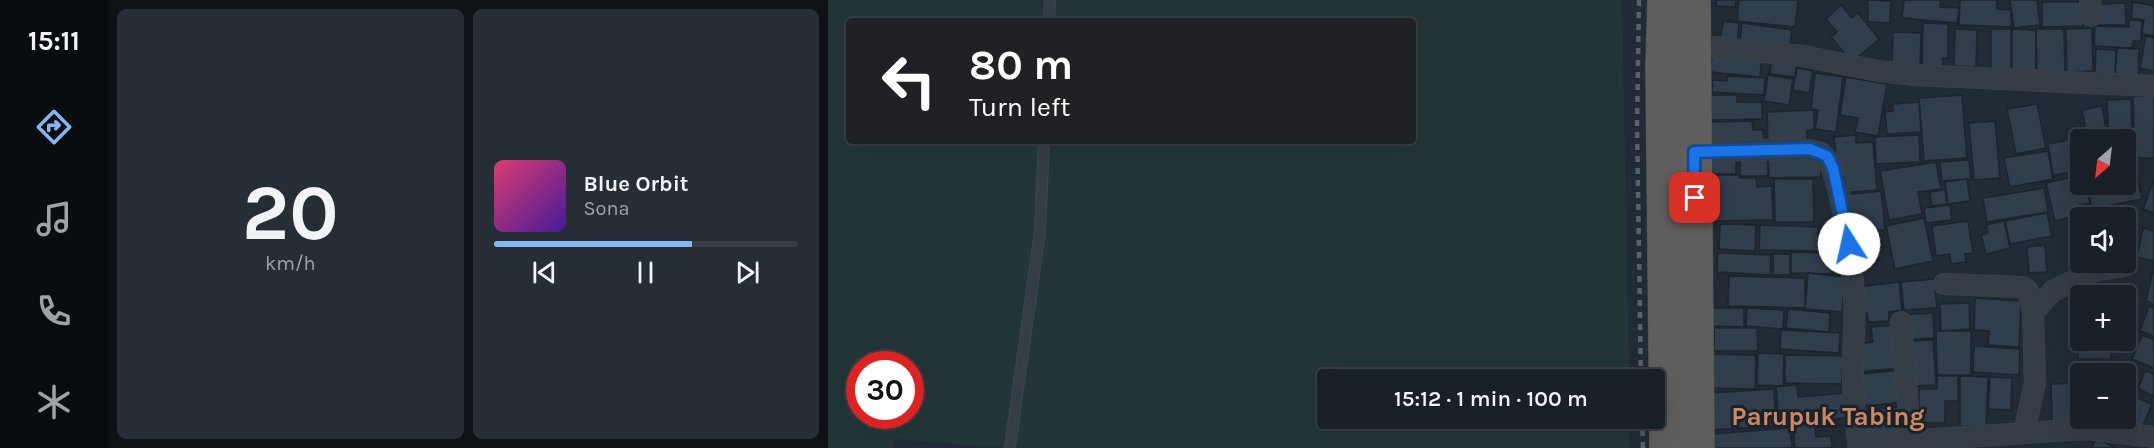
<!DOCTYPE html>
<meta charset="utf-8">
<style>
:root{--surface:#192028;--page:#262d34;--text:#f1f3f6;--muted:#9fa3a8;--line:#373e45;--accent:#85b7f2}
body{margin:0;font-family:Karla,sans-serif;background:var(--page);color:var(--text);height:100vh;display:flex;flex-direction:column;font-size:22px;white-space:nowrap}
*{box-sizing:border-box;margin:0}
p{font-size:20px;color:var(--muted)}
.icon{flex:none;width:33px;height:33px;fill:none;stroke:currentColor;stroke-width:2;stroke-linecap:round;stroke-linejoin:round}
.map{position:relative;flex:1;overflow:hidden}
.drawer{display:flex;flex-direction:column;gap:9px;padding:9px;background:#0e1216;width:720px}
.drawer>*{flex:none}
.hud{position:absolute;left:18px;top:18px;width:570px;height:126px;border-radius:6px;box-shadow:0 6px 24px #0002,0 0 0 2px var(--line);background:#202124;color:#fff;overflow:hidden}
.needle{width:39px;rotate:208deg}
.tools{position:absolute;left:1242px;top:129px;display:grid;gap:12px}
.tools a{display:grid;place-items:center;width:66px;height:66px;border-radius:6px;background:var(--surface);box-shadow:0 6px 24px #0002,0 0 0 2px var(--line);font-size:30px}
.speed{position:absolute;left:18px;top:351px;display:flex;gap:12px;font-size:30px;font-weight:700;text-align:center}
.speed>*{display:grid;place-content:center;width:78px;height:78px;border-radius:50%;background:var(--surface);box-shadow:0 6px 24px #0002,0 0 0 2px var(--line);line-height:1}
.speed .limit{border:9px solid #d22;background:#fff;color:#111}
.pin{position:absolute;display:grid;place-items:center;width:51px;height:51px;color:#fff;margin:-26px;border-radius:12px;box-shadow:0 3px 9px #0006}
.me{position:absolute;width:66px;margin:-33px;rotate:350deg;stroke-linejoin:round;filter:drop-shadow(0 0 4px #0008)}
.turn{display:flex;align-items:center;gap:21px;height:126px;padding:0 24px;font-size:27px}
.turn .icon{width:78px;height:78px;stroke-width:2.5}
.turn b{display:block;font-size:42px;line-height:51px}
.drawer .widget{flex:1;display:flex;flex-direction:column;justify-content:center;gap:9px;min-width:0;padding:0 21px;border-radius:9px;background:var(--page)}
.drawer .dial{align-items:center;gap:0}
.dial b{font-size:78px;line-height:1}
.song{display:flex;align-items:center;gap:18px}
.cover{width:72px;height:72px;border-radius:9px;background:linear-gradient(135deg,hsl(340 70% 55%),hsl(260 70% 35%))}
.played{height:6px;border-radius:3px;background:linear-gradient(90deg,var(--accent) 65%,var(--line) 65%)}
.keys{display:flex;justify-content:space-around;direction:ltr}
.drawer .tiles{flex:1;display:grid;gap:9px;grid-template-columns:repeat(2,1fr)}
.trip{position:absolute;left:489px;top:369px;width:348px;height:60px;border-radius:6px;background:var(--surface);box-shadow:0 6px 24px #0002,0 0 0 2px var(--line);font-weight:600;line-height:60px;text-align:center}
main{display:flex;flex:1;min-height:0}
.tabs{display:flex;flex-direction:column;width:108px;justify-content:space-around;align-items:center;background:#0a0d10;color:var(--muted)}
.tabs .icon{width:42px;height:42px}
.tabs .selected{color:var(--accent)}
.tabs b{font-size:27px;color:var(--text)}
.map>svg:first-child{display:block}
.green{fill:#233637;fill-rule:evenodd}
.building{fill:#303d4a;stroke:#1c242d;stroke-width:1.5}
.lines{fill:none;stroke-linecap:round;stroke-linejoin:round}
.service-casing{stroke:#3e4650;stroke-width:12}
.minor-casing{stroke:#3e4650;stroke-width:22}
.trunk-casing{stroke:#3f4851;stroke-width:34}
.service{stroke:#343d46;stroke-width:10}
.minor{stroke:#343d46;stroke-width:21}
.trunk{stroke:#5f5e5c;stroke-width:33}
.rail{stroke:#56616d;stroke-width:4.5;stroke-dasharray:6 6;stroke-linecap:butt}
.route-casing{stroke:#114b97;stroke-width:15}
.route{stroke:#1a73e8;stroke-width:10}
.labels{text-anchor:middle;dominant-baseline:central;stroke-width:6;stroke-linejoin:round;paint-order:stroke}
.quarter-label{font-size:26px;font-weight:bold;fill:#cd8860;stroke:#1a222b}
</style>
<main>
<nav class="tabs">
<b>15:11</b>
<svg class="icon selected" aria-label="directions" viewBox="0 0 24 24"><path d="M12 3l9 9-9 9-9-9zM9 14v-3h6M13 9l2 2-2 2"/></svg>
<svg class="icon" aria-label="music" viewBox="0 0 24 24"><path d="M9 18V5l10-2v13"/><circle cx="6" cy="18" r="3"/><circle cx="16" cy="16" r="3"/></svg>
<svg class="icon" aria-label="phone" viewBox="0 0 24 24"><path d="M5 4h4l2 5-3 2q2 4 5 5l2-3 5 2v4C11 20 4 13 5 4z"/></svg>
<svg class="icon" aria-label="climate" viewBox="0 0 24 24"><path d="M12 3v18M4 7l16 10M4 17L20 7"/></svg>
</nav>
<section class="drawer">
<div class="tiles">
<div class="widget dial"><b>20</b><p>km/h</p></div>
<div class="widget">
<div class="song"><i class="cover"></i><div><b>Blue Orbit</b><p>Sona</p></div></div>
<div class="played"></div>
<div class="keys"><svg class="icon" aria-label="previous" viewBox="0 0 24 24"><path d="M18 5L8 12l10 7zM5 5v14"/></svg><svg class="icon" aria-label="pause" viewBox="0 0 24 24"><path d="M8 5v14M16 5v14"/></svg><svg class="icon" aria-label="next" viewBox="0 0 24 24"><path d="M6 5l10 7-10 7zM19 5v14"/></svg></div>
</div>
</div>
</section>
<div class="map">
<svg width="1326" height="448" viewBox="0 0 1326 448">
<rect width="100%" height="100%" fill="#212b36"/>
<!-- green -->
<path class="green" d="M0 0H794L801 379 500 380V418L802 419V448H175L67 439 64 448H0ZM21 21H585V141H21ZM32 364H82V416H32Z"/>
<!-- building -->
<g class="building">
<polygon points="888,0 908,0 907,7 888,6"/>
<polygon points="911,0 970,0 967,27 909,21"/>
<polygon points="1040,0 1063,1 1062,23 1040,22"/>
<polygon points="1076,0 1113,0 1112,7 1131,8 1129,23 1074,18"/>
<polygon points="1132,0 1169,0 1169,9 1183,10 1183,27 1131,25"/>
<polygon points="1182,0 1209,0 1212,25 1186,28"/>
<polygon points="1214,2 1254,2 1255,26 1214,27"/>
<polygon points="1305,2 1326,6 1326,36 1314,34 1316,20 1303,18"/>
<polygon points="1297,3 1298,25 1271,25 1271,4"/>
<polygon points="1013,5 1024,18 1030,13 1051,39 1024,62 1003,37 1009,32 998,19"/>
<polygon points="1301,20 1314,21 1313,41 1305,41 1304,48 1266,46 1267,26 1301,27"/>
<polygon points="895,21 911,23 909,48 886,46 886,35 893,35"/>
<polygon points="914,23 964,30 961,54 911,48"/>
<polygon points="1095,23 1120,24 1120,58 1115,58 1115,72 1094,72"/>
<polygon points="1264,28 1265,71 1239,72 1238,29"/>
<polygon points="1127,29 1149,30 1148,67 1126,66"/>
<polygon points="1163,29 1183,29 1183,73 1163,74"/>
<polygon points="1184,29 1208,30 1208,78 1184,77"/>
<polygon points="1208,29 1236,29 1237,71 1209,78"/>
<polygon points="1065,32 1093,33 1092,72 1064,70"/>
<polygon points="1318,36 1326,38 1326,71 1312,68"/>
<polygon points="1289,48 1311,49 1310,76 1287,75"/>
<polygon points="885,49 934,55 932,77 882,72"/>
<polygon points="1268,49 1288,50 1287,74 1267,73"/>
<polygon points="944,58 969,61 967,77 942,74"/>
<polygon points="969,68 985,71 981,93 965,90"/>
<polygon points="987,73 1015,77 1008,132 987,129 990,110 983,109"/>
<polygon points="940,75 965,79 961,105 936,101"/>
<polygon points="899,76 937,78 936,95 884,92 885,80 899,81"/>
<polygon points="1018,77 1059,84 1050,136 1027,132 1030,118 1012,115"/>
<polygon points="880,95 909,95 909,102 934,102 934,119 880,120"/>
<polygon points="1134,95 1139,158 1096,161 1091,98"/>
<polygon points="1305,96 1326,96 1326,158 1298,158 1298,140 1291,140 1306,138"/>
<polygon points="1303,99 1304,137 1281,138 1279,100"/>
<polygon points="1091,102 1093,132 1059,134 1057,112 1065,111 1065,104"/>
<polygon points="1209,104 1218,148 1188,154 1179,109"/>
<polygon points="1274,106 1280,140 1260,140 1254,110"/>
<polygon points="986,110 986,130 979,131 979,145 940,146 939,112"/>
<polygon points="924,121 925,130 935,130 936,150 875,152 882,122"/>
<polygon points="1167,121 1172,178 1146,180 1141,123"/>
<polygon points="1028,135 1028,143 1045,142 1049,190 1011,193 1006,137"/>
<polygon points="1091,135 1092,162 1048,164 1047,137"/>
<polygon points="1247,139 1252,171 1225,175 1220,144"/>
<polygon points="1220,151 1225,179 1182,187 1176,158"/>
<polygon points="940,152 992,153 993,177 941,178"/>
<polygon points="908,154 908,174 884,174 883,155"/>
<polygon points="912,154 939,154 940,176 912,176"/>
<polygon points="1141,160 1143,179 1114,181 1112,162"/>
<polygon points="1108,162 1113,189 1090,192 1094,214 1061,220 1052,171"/>
<polygon points="1306,163 1314,199 1264,209 1259,184 1298,184 1298,165"/>
<polygon points="880,175 911,175 911,178 928,178 929,187 944,186 945,220 882,221"/>
<polygon points="1252,175 1252,184 1257,184 1262,203 1245,207 1247,216 1227,221 1218,183"/>
<polygon points="946,179 985,179 986,222 947,222"/>
<polygon points="1139,179 1142,201 1120,204 1117,182"/>
<polygon points="1326,180 1326,213 1315,209"/>
<polygon points="1216,188 1220,212 1159,222 1155,198"/>
<polygon points="1117,190 1119,204 1104,206 1102,192"/>
<polygon points="1053,191 1057,230 1020,234 1016,195"/>
<polygon points="1122,205 1124,220 1098,223 1096,208"/>
<polygon points="1219,213 1224,236 1182,244 1177,221"/>
<polygon points="1096,218 1105,261 1067,269 1058,226"/>
<polygon points="1140,221 1145,253 1137,254 1138,262 1123,264 1122,254 1108,256 1104,226"/>
<polygon points="1176,221 1182,248 1158,254 1153,235 1160,233 1158,225"/>
<polygon points="892,224 928,225 927,251 891,249"/>
<polygon points="932,225 990,227 990,251 931,250"/>
<polygon points="1315,228 1326,231 1326,261 1309,257"/>
<polygon points="1217,245 1219,272 1201,273 1199,247"/>
<polygon points="963,252 1004,253 1004,274 963,273"/>
<polygon points="890,253 943,255 942,275 889,272"/>
<rect x="945" y="254" width="17" height="21"/>
<polygon points="1326,266 1326,304 1318,301"/>
<polygon points="980,273 1017,277 1014,312 977,309"/>
<polygon points="901,276 977,278 977,308 900,306"/>
<polygon points="1106,279 1109,308 1076,310 1073,282"/>
<polygon points="1071,282 1074,310 1061,312 1061,321 1040,322 1039,313 1031,314 1028,287"/>
<polygon points="1250,289 1283,289 1283,296 1252,296 1252,340 1283,340 1283,359 1250,359"/>
<polygon points="1147,298 1193,301 1191,347 1160,345 1161,331 1146,330"/>
<polygon points="1141,303 1142,329 1113,331 1112,304"/>
<polygon points="1321,306 1326,308 1326,336 1312,331"/>
<polygon points="884,308 916,308 916,327 884,326"/>
<polygon points="919,308 956,310 955,329 918,326"/>
<polygon points="960,309 1002,313 1001,332 958,328"/>
<polygon points="1105,313 1106,338 1076,340 1074,315"/>
<polygon points="1069,325 1073,368 1031,372 1029,344 1045,342 1043,327"/>
<polygon points="886,328 929,328 930,351 886,351"/>
<polygon points="953,330 1012,333 1011,353 952,349"/>
<polygon points="1108,331 1143,331 1143,375 1109,375"/>
<polygon points="1314,335 1326,340 1326,368 1304,359"/>
<polygon points="1105,340 1108,385 1086,386 1082,341"/>
<polygon points="1146,346 1192,349 1191,375 1145,372"/>
<polygon points="930,353 956,354 955,386 929,385"/>
<polygon points="881,354 928,355 927,389 880,388"/>
<polygon points="957,355 1015,356 1014,384 957,383"/>
<polygon points="1074,370 1077,402 1034,406 1031,374"/>
<polygon points="1317,371 1326,374 1326,396 1310,389"/>
<polygon points="1109,376 1130,376 1130,401 1117,401 1117,423 1091,423 1091,389 1109,389"/>
<polygon points="1132,376 1160,377 1158,427 1132,426"/>
<polygon points="1162,377 1184,378 1183,410 1160,409"/>
<polygon points="1252,383 1252,418 1255,421 1224,422 1223,384"/>
<polygon points="969,385 970,397 1018,393 1019,418 951,422 948,387"/>
<polygon points="946,389 948,426 883,430 880,393"/>
<polygon points="1298,393 1324,404 1312,432 1280,418 1298,418"/>
<polygon points="1075,407 1077,437 1034,439 1032,410"/>
<polygon points="986,422 988,437 1003,436 1004,448 967,448 965,424"/>
<polygon points="962,428 964,448 885,448 884,434"/>
<polygon points="1268,438 1288,448 1264,448"/>
</g>
<g class="lines">
<defs>
<g id="service">
<polyline points="221,21 222,0"/>
<polyline points="182,447 212,231 216,141"/>
</g>
<g id="minor">
<polyline points="1262,0 1263,16"/>
<polyline points="865,45 975,56 1050,71 1087,75 1326,86"/>
<path d="M866 152C889 152 979 145 993 153 1013 164 1024 268 1026 293 1028 322 1024 351 1025 380 1025 402 1028 425 1031 448"/>
<polyline points="1116,284 1195,287 1201,292 1205,312"/>
<polyline points="1073,322 1083,440"/>
<polyline points="1196,433 1207,383 1205,312 1225,291 1269,270 1297,266"/>
<polyline points="1030,444 1258,429 1326,437"/>
</g>
<g id="trunk">
<polyline points="836,0 834,67 838,448"/>
<polyline points="866,0 870,448"/>
</g>
</defs>
<!-- service casing -->
<use href="#service" class="service-casing"/>
<!-- minor casing -->
<use href="#minor" class="minor-casing"/>
<!-- trunk casing -->
<use href="#trunk" class="trunk-casing"/>
<!-- service -->
<use href="#service" class="service"/>
<!-- minor -->
<use href="#minor" class="minor"/>
<!-- trunk -->
<use href="#trunk" class="trunk"/>
<!-- rail -->
<g class="rail">
<polyline points="811,0 809,126 813,380"/>
<polyline points="814,418 815,448"/>
</g>
</g>
<g class="lines">
<defs>
<polyline id="route" points="867,198 866,152 982,149 999,156 1005,168 1021,244"/>
</defs>
<!-- route casing -->
<use href="#route" class="route-casing"/>
<!-- route -->
<use href="#route" class="route"/>
</g>
<g class="labels">
<!-- quarter labels -->
<g class="quarter-label">
<text x="1000" y="416">Parupuk Tabing</text>
</g>
</g>
</svg>
<div class="tools">
<a><svg class="needle" viewBox="-14 -14 28 28"><path d="M0-13l5 13h-10z" fill="#e53935"/><path d="M0 13l5-13h-10z" fill="#9fa3a8"/></svg></a>
<a><svg class="icon" aria-label="sound" viewBox="0 0 24 24"><path d="M4 9h4l5-4v14l-5-4H4zM17 9q2 3 0 6"/></svg></a>
<a>+</a>
<a>−</a>
</div>
<div class="speed"><div class="limit">30</div></div>
<div class="pin" style="left:867px;top:198px;background:#d93025"><svg class="icon" aria-label="arrive" viewBox="0 0 24 24"><path d="M6 21V4h12l-3 4 3 4H6"/></svg></div>
<svg class="me" style="left:1021px;top:244px" viewBox="-20 -20 40 40"><circle r="19" fill="#fff"/><path d="M0-13L10 11 0 6-10 11z" fill="#1a73e8"/></svg>
<div class="trip">15:12 · 1 min · 100 m</div>
<div class="hud">
<div class="turn"><svg class="icon" aria-label="left" viewBox="0 0 24 24"><path d="M17 20v-9H6M10 6l-5 5 5 5"/></svg><div><b>80 m</b>Turn left</div></div>
</div>
</div>
</main>
